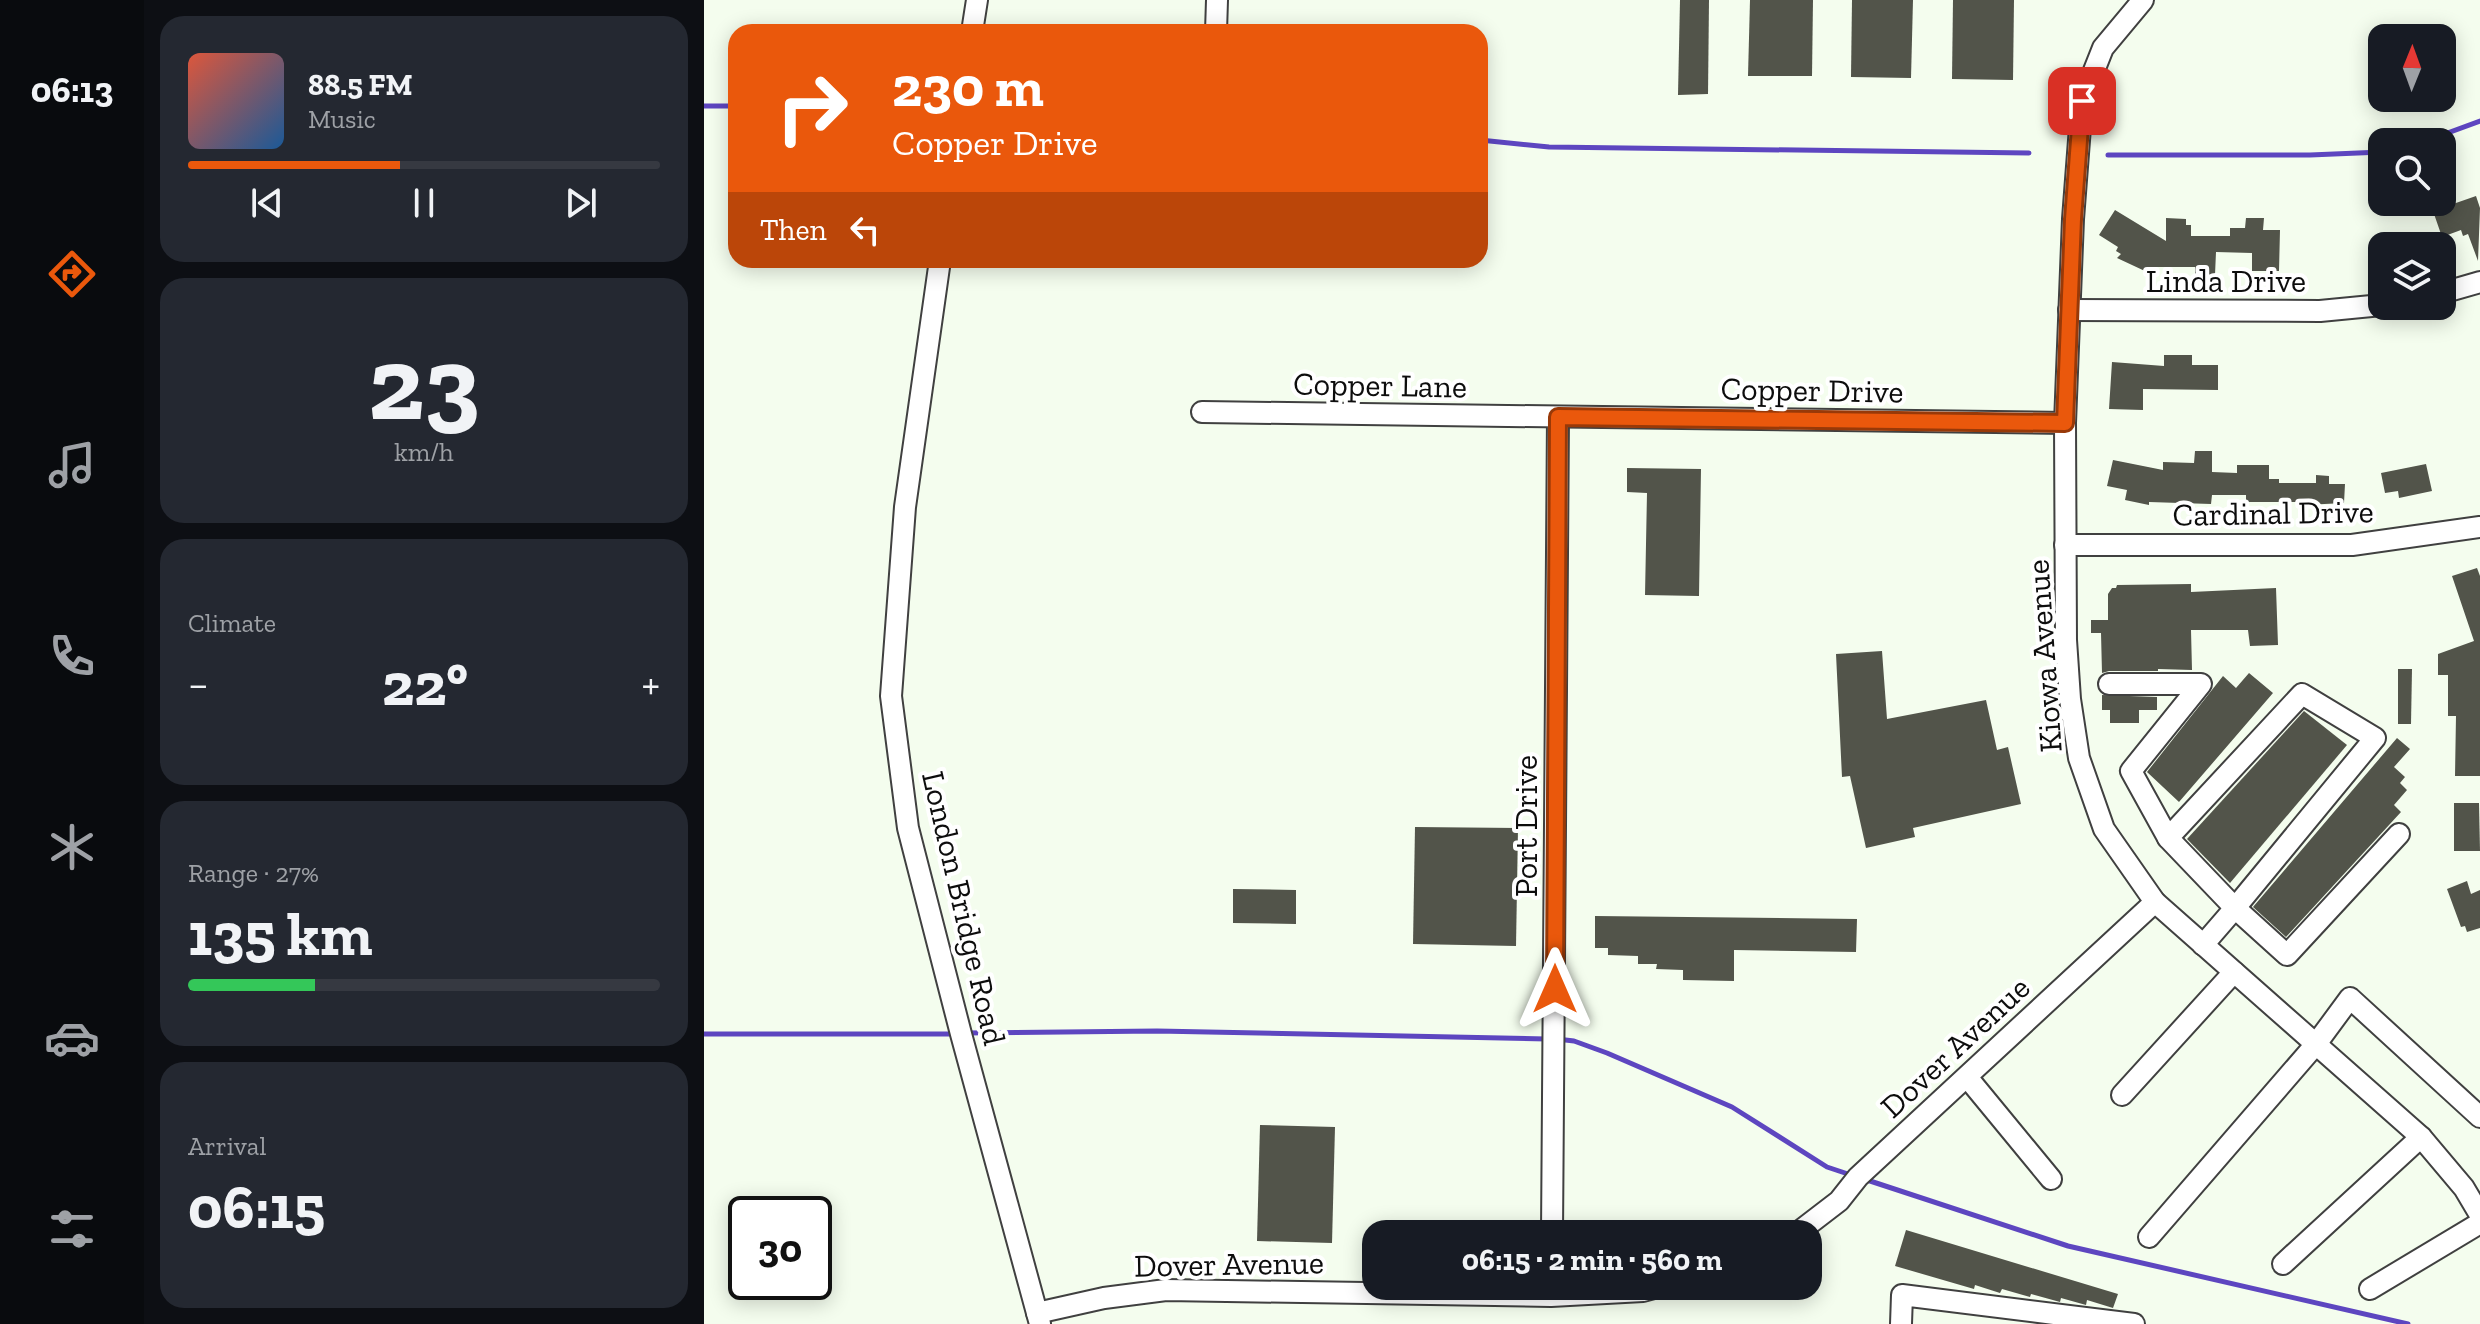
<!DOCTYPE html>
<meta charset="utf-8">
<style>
:root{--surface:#171b24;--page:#242831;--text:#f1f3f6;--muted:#9ea1a6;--line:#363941;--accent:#ea580c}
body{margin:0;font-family:"Zilla Slab",serif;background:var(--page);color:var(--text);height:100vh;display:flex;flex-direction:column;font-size:30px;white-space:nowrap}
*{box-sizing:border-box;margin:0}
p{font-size:26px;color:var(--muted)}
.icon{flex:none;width:44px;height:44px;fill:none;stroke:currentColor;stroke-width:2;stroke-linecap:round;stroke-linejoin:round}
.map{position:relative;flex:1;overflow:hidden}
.details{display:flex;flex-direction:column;gap:16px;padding:16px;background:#0d0f14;width:560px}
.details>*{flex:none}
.guide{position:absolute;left:24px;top:24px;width:760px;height:244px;border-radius:24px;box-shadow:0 4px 20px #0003;background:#ea580c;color:#fff;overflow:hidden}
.needle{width:52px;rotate:1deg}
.buttons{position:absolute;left:1664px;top:24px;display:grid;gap:16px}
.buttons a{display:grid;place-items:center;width:88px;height:88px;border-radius:16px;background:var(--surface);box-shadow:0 4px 20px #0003;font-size:40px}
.speed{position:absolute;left:24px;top:1196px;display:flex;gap:16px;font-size:40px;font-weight:700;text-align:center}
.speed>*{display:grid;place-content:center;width:104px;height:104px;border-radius:50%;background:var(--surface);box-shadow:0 4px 20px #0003;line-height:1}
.speed .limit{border:4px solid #111;border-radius:12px;background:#fff;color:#111}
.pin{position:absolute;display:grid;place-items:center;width:68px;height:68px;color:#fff;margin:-34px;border-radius:16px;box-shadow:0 4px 12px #0006}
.me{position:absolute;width:88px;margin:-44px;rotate:0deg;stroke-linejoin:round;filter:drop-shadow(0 0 6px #0008)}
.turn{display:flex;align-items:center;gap:28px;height:168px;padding:0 32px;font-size:36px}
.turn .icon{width:104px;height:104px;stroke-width:2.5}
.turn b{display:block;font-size:56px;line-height:68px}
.then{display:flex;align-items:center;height:76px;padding:0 32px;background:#0003;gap:16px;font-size:30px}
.big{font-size:60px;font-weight:700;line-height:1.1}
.details .card{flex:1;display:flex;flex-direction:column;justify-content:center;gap:12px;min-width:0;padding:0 28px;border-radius:24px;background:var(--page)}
.details .dial{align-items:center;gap:0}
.dial b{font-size:104px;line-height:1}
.song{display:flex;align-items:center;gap:24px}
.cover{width:96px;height:96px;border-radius:12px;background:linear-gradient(135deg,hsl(10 70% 55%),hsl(210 70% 35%))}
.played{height:8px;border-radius:4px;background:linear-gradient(90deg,var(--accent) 45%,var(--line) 45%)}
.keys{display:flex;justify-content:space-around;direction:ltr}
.heat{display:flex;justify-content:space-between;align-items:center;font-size:44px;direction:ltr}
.charge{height:12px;border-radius:6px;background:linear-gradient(90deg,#34c759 27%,var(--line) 0)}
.trip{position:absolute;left:658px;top:1220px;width:460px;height:80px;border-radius:24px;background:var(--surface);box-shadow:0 4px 20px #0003;font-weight:700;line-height:80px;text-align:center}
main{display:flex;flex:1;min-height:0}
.tabs{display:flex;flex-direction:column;width:144px;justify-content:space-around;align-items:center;background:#090b0e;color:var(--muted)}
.tabs .icon{width:56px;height:56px}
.tabs .on{color:var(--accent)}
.tabs b{font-size:36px;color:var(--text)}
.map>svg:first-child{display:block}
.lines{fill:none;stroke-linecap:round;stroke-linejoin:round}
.stream{stroke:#5d46c0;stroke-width:5}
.building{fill:#52544a}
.minor-casing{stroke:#404040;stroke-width:24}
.minor{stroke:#fff;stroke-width:20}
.route-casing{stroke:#983908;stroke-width:20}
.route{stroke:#ea580c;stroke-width:14}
.labels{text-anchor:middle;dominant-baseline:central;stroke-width:8;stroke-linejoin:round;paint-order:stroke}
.street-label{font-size:32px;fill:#0d0d0d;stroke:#fff}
</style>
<main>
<nav class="tabs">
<b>06:13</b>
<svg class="icon on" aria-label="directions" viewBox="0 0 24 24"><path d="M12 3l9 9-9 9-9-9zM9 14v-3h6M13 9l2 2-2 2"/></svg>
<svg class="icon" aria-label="music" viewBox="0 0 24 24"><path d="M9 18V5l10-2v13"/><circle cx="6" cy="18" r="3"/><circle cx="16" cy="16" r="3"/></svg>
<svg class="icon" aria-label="phone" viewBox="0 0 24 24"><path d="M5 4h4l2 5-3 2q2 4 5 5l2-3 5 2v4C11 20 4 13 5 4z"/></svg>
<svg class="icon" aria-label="climate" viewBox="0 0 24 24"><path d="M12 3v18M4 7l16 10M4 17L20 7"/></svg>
<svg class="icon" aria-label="car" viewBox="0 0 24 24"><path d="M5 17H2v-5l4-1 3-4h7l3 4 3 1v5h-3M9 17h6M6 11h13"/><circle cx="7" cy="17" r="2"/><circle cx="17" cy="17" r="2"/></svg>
<svg class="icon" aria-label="filters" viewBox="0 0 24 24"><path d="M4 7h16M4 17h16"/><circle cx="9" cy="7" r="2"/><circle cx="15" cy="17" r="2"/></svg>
</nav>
<section class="details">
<div class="card">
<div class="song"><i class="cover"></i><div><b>88.5 FM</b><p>Music</p></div></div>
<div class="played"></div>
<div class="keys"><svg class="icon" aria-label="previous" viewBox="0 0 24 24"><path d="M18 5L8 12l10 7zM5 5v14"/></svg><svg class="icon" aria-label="pause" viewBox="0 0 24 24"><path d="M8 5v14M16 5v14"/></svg><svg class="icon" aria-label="next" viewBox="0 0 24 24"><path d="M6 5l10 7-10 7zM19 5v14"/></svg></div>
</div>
<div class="card dial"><b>23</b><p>km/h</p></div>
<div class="card"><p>Climate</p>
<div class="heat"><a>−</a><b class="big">22°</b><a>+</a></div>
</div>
<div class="card"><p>Range · 27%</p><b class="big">135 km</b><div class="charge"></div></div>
<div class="card"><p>Arrival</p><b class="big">06:15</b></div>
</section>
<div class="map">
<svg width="1776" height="1324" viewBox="0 0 1776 1324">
<rect width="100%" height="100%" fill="#f4fdee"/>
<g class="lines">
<!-- stream -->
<g class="stream">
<polyline points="0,106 32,106"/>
<polyline points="776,140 845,147 1325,153"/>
<polyline points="1719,142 1776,121"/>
<polyline points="1404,155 1606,155 1678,152"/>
<polyline points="261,1033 453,1031 843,1039"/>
<polyline points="0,1034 251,1034"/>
<polyline points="853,1039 870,1041 903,1053 1028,1107 1123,1167 1147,1175"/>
<polyline points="1160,1179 1364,1246 1704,1324"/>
</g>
</g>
<!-- building -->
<g class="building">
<polygon points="976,0 1005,0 1004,94 974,95"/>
<polygon points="1046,0 1109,0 1108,76 1044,76"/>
<polygon points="1148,0 1209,0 1207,78 1147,77"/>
<polygon points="1249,0 1310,0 1309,80 1248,79"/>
<polygon points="1772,196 1776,208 1774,261 1764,234 1759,236 1757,230 1738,237 1729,211"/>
<polygon points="1411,210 1462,241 1462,218 1482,219 1482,225 1487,225 1487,236 1526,236 1526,228 1541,228 1542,218 1560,218 1559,230 1576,230 1575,271 1548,271 1548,253 1512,252 1511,275 1491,275 1491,267 1446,267 1443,272 1413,258 1417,254 1412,251 1414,247 1395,235"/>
<polygon points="1460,355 1488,355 1488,365 1514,365 1514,390 1439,389 1439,410 1405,409 1408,362 1460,366"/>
<polygon points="1491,451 1508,451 1508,472 1533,473 1533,465 1565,465 1565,479 1575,479 1575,483 1612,483 1612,475 1625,476 1625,484 1641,484 1640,503 1601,505 1601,502 1542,502 1542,495 1508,495 1507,504 1445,502 1445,505 1421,500 1423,490 1403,486 1409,460 1459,470 1459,462 1490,463"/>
<polygon points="1722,464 1728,491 1695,498 1694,491 1681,493 1677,473"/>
<polygon points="923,468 997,469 995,596 941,595 943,493 923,492"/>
<polygon points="1773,568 1776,576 1776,776 1751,776 1752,716 1744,716 1744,675 1734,675 1734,654 1770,641 1748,576"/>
<polygon points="1487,584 1487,592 1572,588 1574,645 1546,646 1544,630 1487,630 1488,670 1454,669 1454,671 1405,671 1398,673 1397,633 1387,633 1387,620 1404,620 1404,594 1408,588 1412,588 1413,585"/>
<polygon points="1178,651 1183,719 1282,700 1293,750 1304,747 1317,804 1209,828 1211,837 1162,848 1146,776 1138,777 1132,654"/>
<polygon points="1694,669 1708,669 1707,724 1694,724"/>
<polygon points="1545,673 1569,693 1475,802 1443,772 1519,676 1532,688"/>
<polygon points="1398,695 1453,697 1453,710 1435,710 1435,723 1406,723 1406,710 1398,710"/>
<polygon points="1600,711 1643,745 1526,883 1483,839"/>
<polygon points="1693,738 1706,749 1690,767 1701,777 1696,783 1703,790 1690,805 1697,812 1582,937 1549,907"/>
<polygon points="1750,803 1775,803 1776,851 1750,851"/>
<polygon points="711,827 814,828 812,946 709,944"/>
<polygon points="1763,881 1767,894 1776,890 1776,928 1763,932 1761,926 1757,927 1743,889"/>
<polygon points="529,889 592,890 592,924 529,923"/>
<polygon points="891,916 1153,919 1152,952 1030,950 1030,981 979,980 979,970 952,969 953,964 934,964 934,956 904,955 904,948 891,948"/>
<polygon points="556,1125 631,1127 628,1243 553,1241"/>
<polygon points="1202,1230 1414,1294 1409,1308 1383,1300 1382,1305 1357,1298 1356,1302 1327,1294 1326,1297 1298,1289 1296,1293 1271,1285 1270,1289 1191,1266"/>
</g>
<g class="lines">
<defs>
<g id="minor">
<polyline points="1439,0 1399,48 1378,101 1369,219 1361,423 1362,640 1366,699 1375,758 1400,829 1451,902 1717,1137 1760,1188 1776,1215"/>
<polyline points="268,32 273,0"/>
<polyline points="512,32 513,0"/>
<polyline points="236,260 201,507 187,696 204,828 257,1034 336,1324"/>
<polyline points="1738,293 1776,282"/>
<polyline points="1365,310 1616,311 1678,305"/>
<polyline points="498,412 1361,423"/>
<polyline points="1361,545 1648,545 1776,527"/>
<polyline points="1405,684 1497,684 1427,771 1464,838"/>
<polygon points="1598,694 1671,738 1531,908 1464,838"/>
<polyline points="1499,945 1531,908 1583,955 1695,834"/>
<polyline points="1263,1077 1347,1179"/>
<polyline points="1418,1095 1530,972"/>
<polyline points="848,1234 854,417"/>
<polyline points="1092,1234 1135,1201 1154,1177 1451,902"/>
<polyline points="1445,1237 1612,1044 1646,998 1776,1117"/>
<polyline points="1579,1264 1717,1137"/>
<polyline points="1666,1289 1776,1223"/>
<polyline points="333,1313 400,1298 462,1290 847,1296 939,1291 958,1286"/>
<polyline points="1197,1324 1198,1295 1430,1324"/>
</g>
</defs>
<!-- minor casing -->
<use href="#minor" class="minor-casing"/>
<!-- minor -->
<use href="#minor" class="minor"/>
</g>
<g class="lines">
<defs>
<polyline id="route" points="851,989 854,417 1361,423 1369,219 1378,101"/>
</defs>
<!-- route casing -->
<use href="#route" class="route-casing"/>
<!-- route -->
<use href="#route" class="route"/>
</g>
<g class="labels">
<!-- street labels -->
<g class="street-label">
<text x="1522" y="281">Linda Drive</text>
<text transform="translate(676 385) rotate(1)">Copper Lane</text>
<text transform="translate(1108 390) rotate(1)">Copper Drive</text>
<text transform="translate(1569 513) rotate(-1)">Cardinal Drive</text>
<text transform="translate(1340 656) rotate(-94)">Kiowa Avenue</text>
<text transform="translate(822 826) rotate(-90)">Port Drive</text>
<text transform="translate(260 908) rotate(77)">London Bridge Road</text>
<text transform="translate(1251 1047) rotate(-43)">Dover Avenue</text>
<text transform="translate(525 1264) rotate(-1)">Dover Avenue</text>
</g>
</g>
</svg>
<div class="buttons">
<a><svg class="needle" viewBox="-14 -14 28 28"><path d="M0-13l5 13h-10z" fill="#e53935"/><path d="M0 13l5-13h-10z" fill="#9ea1a6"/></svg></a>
<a><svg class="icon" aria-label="search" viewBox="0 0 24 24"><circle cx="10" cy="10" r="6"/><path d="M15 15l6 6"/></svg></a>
<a><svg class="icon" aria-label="layers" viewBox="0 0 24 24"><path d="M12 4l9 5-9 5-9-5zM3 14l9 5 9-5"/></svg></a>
</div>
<div class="speed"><div class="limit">30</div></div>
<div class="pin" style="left:1378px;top:101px;background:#d93025"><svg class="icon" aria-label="arrive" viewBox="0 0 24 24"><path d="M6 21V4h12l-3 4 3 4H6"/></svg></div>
<svg class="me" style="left:851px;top:989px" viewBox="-20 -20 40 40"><path d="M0-17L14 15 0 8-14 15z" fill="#ea580c" stroke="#fff" stroke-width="4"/></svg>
<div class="trip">06:15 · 2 min · 560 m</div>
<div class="guide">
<div class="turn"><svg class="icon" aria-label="right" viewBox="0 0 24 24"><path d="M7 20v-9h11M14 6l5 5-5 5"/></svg><div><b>230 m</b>Copper Drive</div></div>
<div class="then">Then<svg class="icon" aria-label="left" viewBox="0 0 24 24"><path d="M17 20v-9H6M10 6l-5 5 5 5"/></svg></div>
</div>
</div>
</main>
